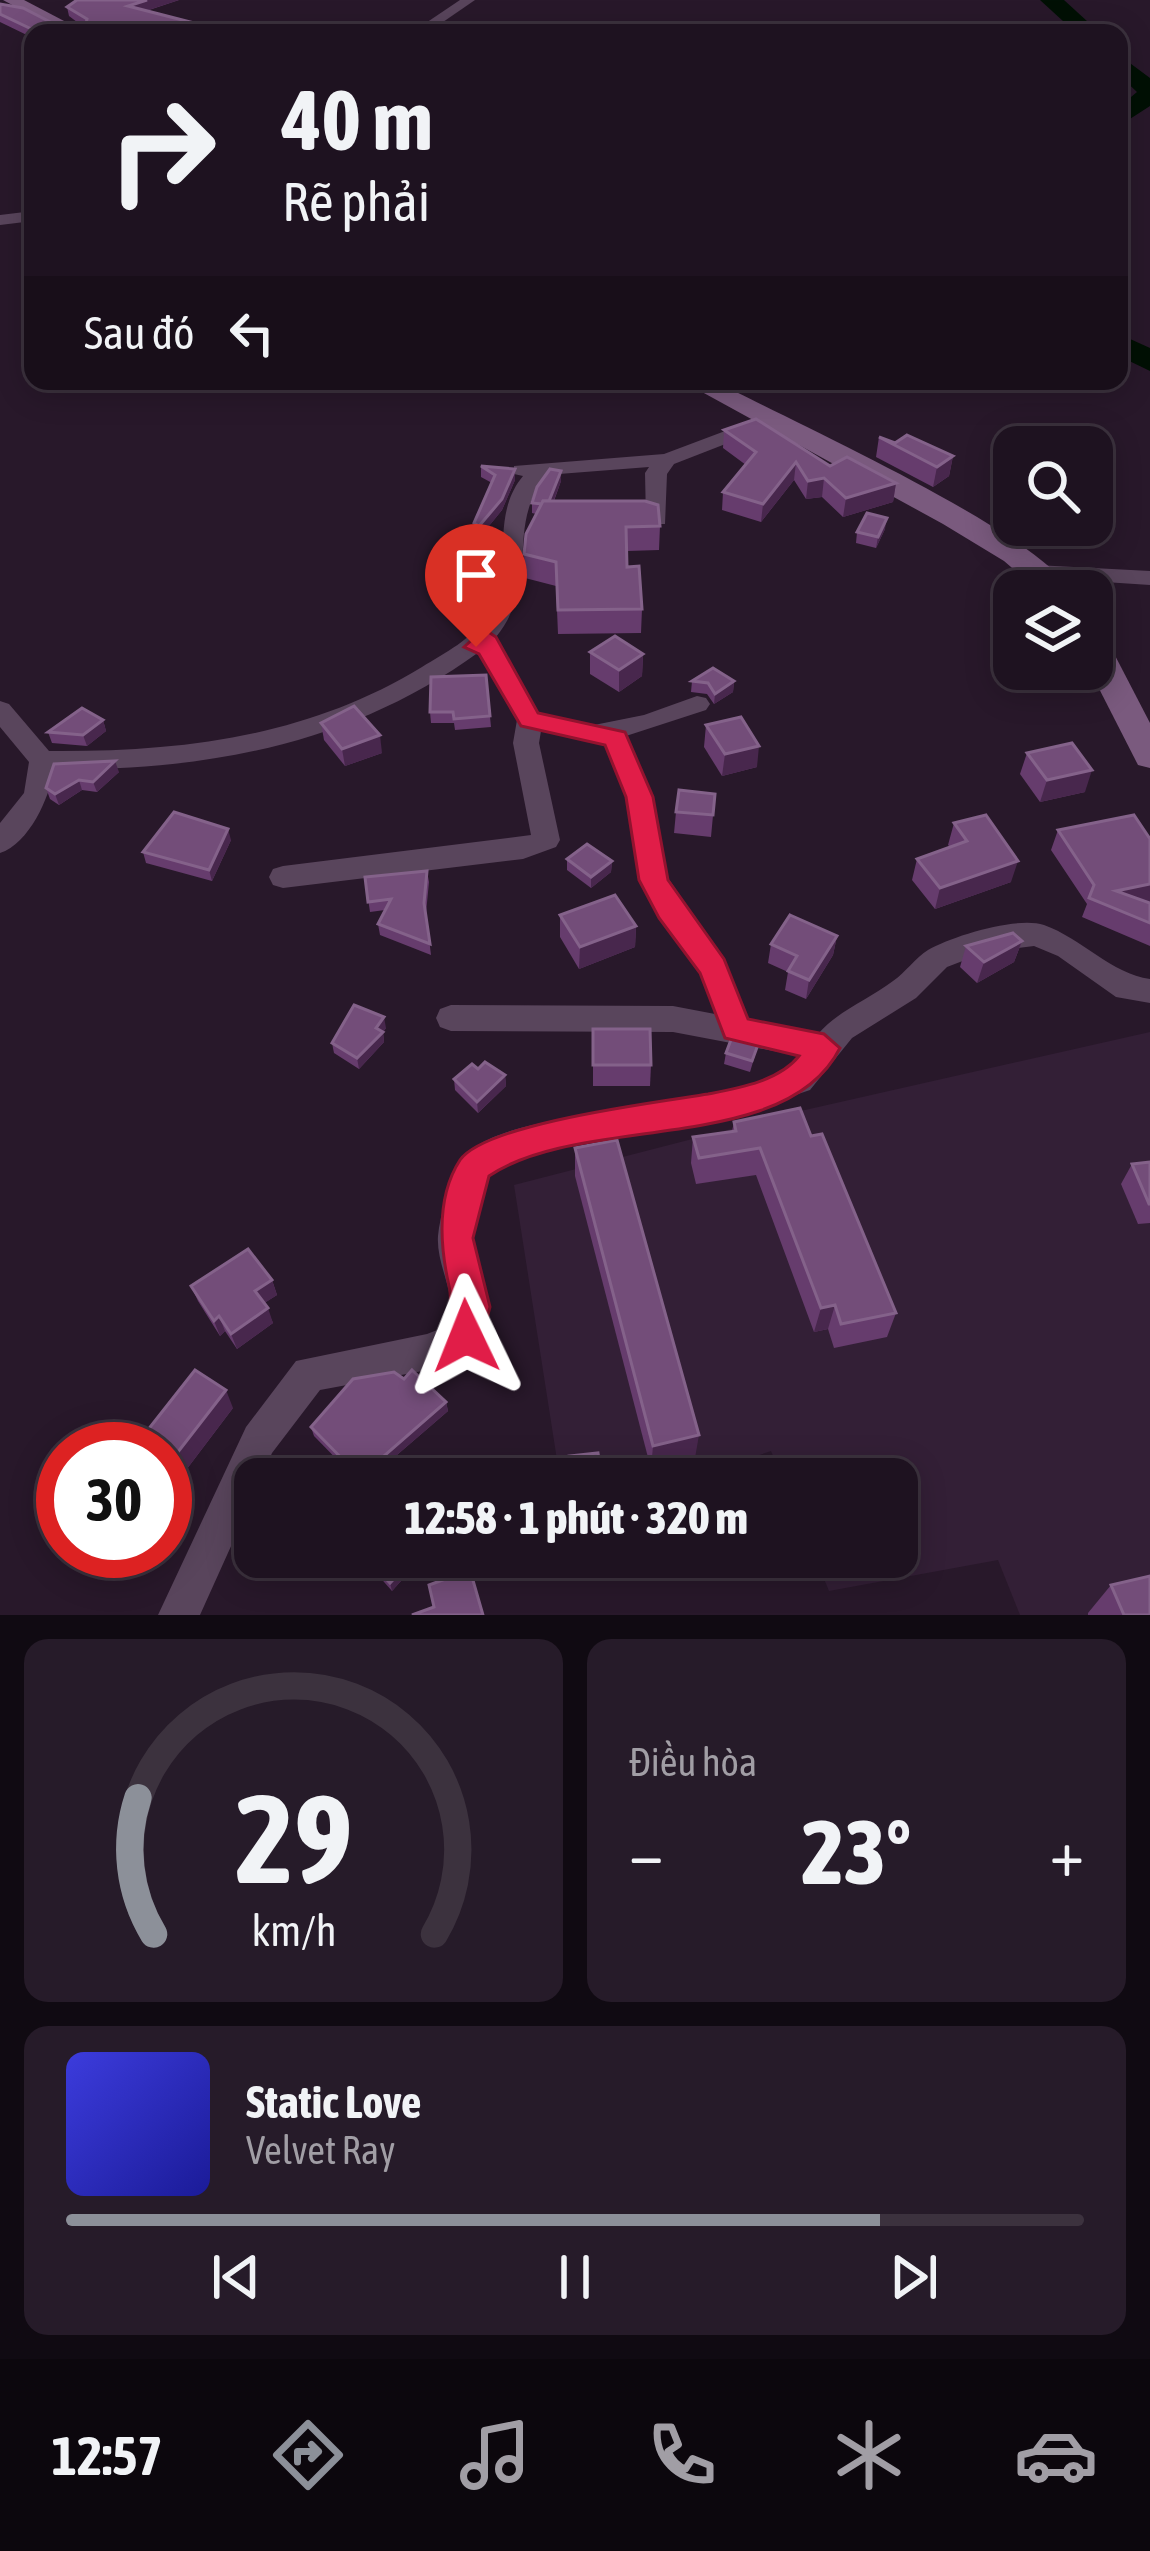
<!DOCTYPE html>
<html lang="vi">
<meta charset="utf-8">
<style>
:root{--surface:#1e1220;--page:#261b29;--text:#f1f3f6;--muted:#a19ea5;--line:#3c323e;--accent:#8c9099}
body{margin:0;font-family:"Asap Condensed",sans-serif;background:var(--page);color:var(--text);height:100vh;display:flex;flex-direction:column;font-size:45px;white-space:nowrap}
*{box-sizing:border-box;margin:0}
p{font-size:39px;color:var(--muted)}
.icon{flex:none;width:66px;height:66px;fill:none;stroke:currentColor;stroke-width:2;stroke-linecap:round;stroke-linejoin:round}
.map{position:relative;height:1615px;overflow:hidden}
.drawer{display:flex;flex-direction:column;gap:24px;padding:24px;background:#100a12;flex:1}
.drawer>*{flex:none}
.banner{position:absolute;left:24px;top:24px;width:1104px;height:366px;border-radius:24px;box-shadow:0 6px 30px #0003,0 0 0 3px var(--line);background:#1e1220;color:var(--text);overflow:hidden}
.fabs{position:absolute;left:993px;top:426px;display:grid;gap:24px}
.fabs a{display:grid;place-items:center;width:120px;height:120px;border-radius:24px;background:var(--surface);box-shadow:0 6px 30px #0003,0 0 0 3px var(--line);font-size:60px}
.speed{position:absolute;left:36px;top:1422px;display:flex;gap:24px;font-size:60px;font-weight:700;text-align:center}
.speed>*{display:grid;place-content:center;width:156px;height:156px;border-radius:50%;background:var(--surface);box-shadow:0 6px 30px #0003,0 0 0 3px var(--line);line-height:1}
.speed .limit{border:18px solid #d22;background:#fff;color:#111}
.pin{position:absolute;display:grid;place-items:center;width:102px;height:102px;color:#fff;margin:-123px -51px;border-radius:50% 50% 50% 0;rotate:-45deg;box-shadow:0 0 12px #0007}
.pin .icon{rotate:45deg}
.me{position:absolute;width:132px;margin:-66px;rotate:358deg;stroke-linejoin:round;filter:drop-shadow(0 0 9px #0008)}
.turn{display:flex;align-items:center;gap:42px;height:252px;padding:0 60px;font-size:54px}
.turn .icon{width:156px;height:156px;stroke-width:2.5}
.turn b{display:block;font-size:84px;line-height:102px}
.then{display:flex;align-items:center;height:114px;padding:0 60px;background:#0003;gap:24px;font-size:45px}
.big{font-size:90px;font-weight:800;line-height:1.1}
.drawer .tile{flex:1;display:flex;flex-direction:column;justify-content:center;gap:18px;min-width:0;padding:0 42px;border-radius:24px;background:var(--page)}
.drawer .dial{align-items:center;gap:0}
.dial svg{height:312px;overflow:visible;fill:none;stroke:var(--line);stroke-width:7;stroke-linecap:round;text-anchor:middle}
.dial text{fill:var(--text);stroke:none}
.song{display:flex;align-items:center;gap:36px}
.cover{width:144px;height:144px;border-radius:18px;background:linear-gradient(135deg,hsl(240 70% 55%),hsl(240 70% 35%))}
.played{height:12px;border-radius:6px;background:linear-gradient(90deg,var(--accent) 80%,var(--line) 80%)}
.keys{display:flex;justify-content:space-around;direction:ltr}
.heat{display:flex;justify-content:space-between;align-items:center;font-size:66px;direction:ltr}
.drawer .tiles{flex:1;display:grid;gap:24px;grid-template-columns:1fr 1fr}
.tile:last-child{grid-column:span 2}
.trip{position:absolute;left:234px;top:1458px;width:684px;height:120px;border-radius:24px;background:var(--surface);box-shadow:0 6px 30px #0003,0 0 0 3px var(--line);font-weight:800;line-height:120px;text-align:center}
.tab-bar{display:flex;height:192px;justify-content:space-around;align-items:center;background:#0c070d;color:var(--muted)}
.tab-bar .icon{width:84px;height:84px}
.tab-bar .active{color:var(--accent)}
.tab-bar b{font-size:54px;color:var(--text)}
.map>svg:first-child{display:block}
.built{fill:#331f36}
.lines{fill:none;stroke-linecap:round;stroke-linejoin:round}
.river{fill:#001004;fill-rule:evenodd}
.street{fill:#59455c;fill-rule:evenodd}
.secondary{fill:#7a5a7e;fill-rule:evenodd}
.wall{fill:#663c6d}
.shaded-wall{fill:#48274d}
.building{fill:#734d79;stroke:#84628a;stroke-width:3}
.route{fill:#e11d48;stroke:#92132f;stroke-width:3}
</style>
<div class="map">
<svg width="1150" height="1615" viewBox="0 0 1150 1615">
<rect width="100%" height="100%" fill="#28182a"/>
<!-- built -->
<polygon class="built" points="1150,1032 1150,1615 1020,1615 998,1560 829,1591 815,1557 897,1557 897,1479 783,1479 771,1451 689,1479 560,1479 514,1185 805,1110"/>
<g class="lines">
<!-- river -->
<g class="river">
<polygon points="1040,0 1064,0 1100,33 1076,33"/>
<polygon points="1119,55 1150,78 1150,106 1119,126 1119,107 1137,92 1119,75"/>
<polygon points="1119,334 1150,348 1150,371 1119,356"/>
</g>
<!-- street -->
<g class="street">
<polygon points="460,0 475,0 427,33 411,33"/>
<polygon points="33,211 33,221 0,225 0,215"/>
<path d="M757 419 767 425 764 429 674 464 667 474 665 524H649L646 519 645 473 649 467 546 475C504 530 542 579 496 637L517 681 538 713 594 725 644 715 697 696 706 698 710 704 706 710 626 736 652 797 668 878 724 960 748 1021 818 1034C839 1010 868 1000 893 981 906 972 915 958 928 950 952 936 1017 916 1044 925 1081 938 1112 974 1150 979V1003L1116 997 1058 956 1034 946 986 952 947 967 916 998 852 1038 810 1090 727 1118 548 1150 506 1164 488 1177 472 1238 490 1307 479 1348 428 1370 320 1390 272 1453 261 1479H255V1493L200 1615H158L246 1427 296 1361 427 1334 450 1325C457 1293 436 1266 438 1236 440 1214 450 1185 459 1165 486 1100 748 1118 800 1056L673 1032 451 1031 440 1027 436 1018 440 1009 451 1005 673 1006 715 1014 700 972 640 880 626 797 605 745 541 731 539 743 560 840 556 847 523 859 283 888 273 885 269 877 273 869 283 866 531 835 513 743 517 720 479 652C352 744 208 771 54 769 50 797 29 844 0 853V823L24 793 29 762 0 727V701L9 704 49 751C182 752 307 737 422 667 445 653 472 639 487 616 516 572 488 518 523 476L514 474V466L664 454Z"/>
<polygon points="1036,565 1150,571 1150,585 1028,577 1025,572"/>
</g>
<!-- secondary -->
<g class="secondary">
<polygon points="3,0 24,0 87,33 64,33"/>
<path d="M682 381H715C796 424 1026 526 1073 591H1039L1004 561 943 524Z"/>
<polygon points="1092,632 1108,642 1150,723 1150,768 1138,765 1089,669"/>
</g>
</g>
<!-- wall -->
<g class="wall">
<polygon points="77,0 179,0 146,11 233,33 33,33 33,38 0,22 0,4 60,27 85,28 69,16 67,7"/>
<polygon points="724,430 830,466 896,483 893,502 843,517 822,497 806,499 794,480 761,522 722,510 723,492 746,465 723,448"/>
<polygon points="879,437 895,443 953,456 949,476 933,487 876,457"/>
<polygon points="481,466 515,480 502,510 480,537 475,534 474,523 492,483 481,477"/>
<polygon points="561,471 561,481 554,501 660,526 659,550 627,551 627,567 642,609 641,633 558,634 556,586 525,578 524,554 536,514 532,513 532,503"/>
<polygon points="885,529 876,548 856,543 857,532"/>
<polygon points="590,652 643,654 642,676 619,692 590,674"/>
<polygon points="486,675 491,727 455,730 454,723 431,723 430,712"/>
<polygon points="692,681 734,681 733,692 714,704 707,694 691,692"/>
<polygon points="103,720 106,731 87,746 52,743 48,732"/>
<polygon points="321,723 382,753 345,766 324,740"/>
<polygon points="706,725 757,767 722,776 704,747"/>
<polygon points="1027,753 1085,792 1040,802 1020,774"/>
<polygon points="54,764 119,772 97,792 82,790 59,805 50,799 46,788"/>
<polygon points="715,794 711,837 674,833 676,812"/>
<polygon points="954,823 1011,882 935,909 912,880 917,859 950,847 948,845"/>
<polygon points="1058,830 1150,903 1150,946 1082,917 1087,904 1051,850"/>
<polygon points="231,840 212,881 146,863 143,852"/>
<polygon points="567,859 612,861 611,872 591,888 567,870"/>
<polygon points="427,871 429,882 426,913 431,955 380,935 378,924 385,910 370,912 365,877"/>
<polygon points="560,915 636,926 635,947 579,969 560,937"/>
<polygon points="837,936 833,955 806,999 785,990 788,972 768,963 771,944"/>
<polygon points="1022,941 1014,962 977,983 960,967 966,946"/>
<polygon points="386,1028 383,1032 384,1042 359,1069 334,1053 332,1043"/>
<polygon points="593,1029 651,1065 650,1086 593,1086"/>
<polygon points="759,1042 750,1072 724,1064 726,1053"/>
<polygon points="478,1069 505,1075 506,1086 478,1113 455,1090 454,1079"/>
<polygon points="734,1122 811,1136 896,1313 887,1337 834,1348 828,1329 814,1332 756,1175 696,1184 691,1163 693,1137 732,1131"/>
<polygon points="575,1148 695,1458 651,1469 575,1176"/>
<polygon points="1150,1162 1150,1223 1138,1224 1121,1184 1132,1164"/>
<polygon points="272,1280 277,1295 264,1303 273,1323 237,1349 225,1331 220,1336 198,1301 191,1286"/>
<polygon points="404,1379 446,1402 448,1411 369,1479 356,1479 314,1436 311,1427"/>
<polygon points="233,1408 180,1478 165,1467 165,1449 145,1449 140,1440"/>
<polygon points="407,1565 409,1572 392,1591 377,1574 375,1567"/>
<polygon points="1111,1585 1150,1615 1088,1615 1088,1613"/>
</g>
<!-- shaded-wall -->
<g class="shaded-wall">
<polygon points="147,0 179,0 130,16 128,6"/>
<polygon points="166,26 167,33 117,33"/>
<polygon points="953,456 949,476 933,487 937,467"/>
<polygon points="796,462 794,480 761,522 763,504"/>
<polygon points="515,469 515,480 502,510 480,537 479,526"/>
<polygon points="561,471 561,481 548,516 548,505"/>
<polygon points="824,478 822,497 806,499 808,481"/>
<polygon points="896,483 893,502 843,517 846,498"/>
<polygon points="887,518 885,529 876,548 878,537"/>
<polygon points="643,654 642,676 619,692 619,670"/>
<polygon points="734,681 733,692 714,704 715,694"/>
<polygon points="103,720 106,731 87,746 83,735"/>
<polygon points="380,735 382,753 345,766 342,749"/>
<polygon points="759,746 757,767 722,776 725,754"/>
<polygon points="115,761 119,772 97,792 93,782"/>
<polygon points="1092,770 1085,792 1040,802 1047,780"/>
<polygon points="79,780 82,790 59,805 55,794"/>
<polygon points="228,829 231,840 212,881 209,870"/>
<polygon points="612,861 611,872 591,888 591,877"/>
<polygon points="1018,861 1011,882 935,909 940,888"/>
<polygon points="1150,884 1150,902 1116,909 1116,891"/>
<polygon points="636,926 635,947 579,969 580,947"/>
<polygon points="837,936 833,955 806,999 809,980"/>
<polygon points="1022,941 1014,962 977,983 984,962"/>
<polygon points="384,1017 386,1028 383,1032 384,1042 359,1069 357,1058"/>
<polygon points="505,1075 506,1086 478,1113 477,1102"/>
<polygon points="272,1280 277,1295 260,1306 255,1291"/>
<polygon points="835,1305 828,1329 814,1332 821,1308"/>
<polygon points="268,1308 273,1323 237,1349 231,1334"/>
<polygon points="219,1316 225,1331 220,1336 214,1321"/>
<polygon points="226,1390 233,1408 180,1478 171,1461"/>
<polygon points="446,1402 448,1411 369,1479 360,1479 360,1477"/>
<polygon points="699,1435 695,1458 651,1469 653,1446"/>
<polygon points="407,1565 409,1572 392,1591 390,1583"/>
</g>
<!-- building -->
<g class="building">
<polygon points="77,0 147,0 128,6 233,33 163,33 166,26 117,33 40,33 0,14 0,4 23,8 60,27 85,28 87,19 67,7"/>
<polygon points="756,419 830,466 847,457 896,483 846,498 824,478 808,481 796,462 763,504 723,492 756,452 724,430"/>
<polygon points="907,435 953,456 937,467 879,437 895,443"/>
<polygon points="481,466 515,469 502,499 479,526 474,523 495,475"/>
<polygon points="550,469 561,471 549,501 543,501 542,504 532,503 537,487"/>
<polygon points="543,501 645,501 658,505 660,526 626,527 627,567 639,566 642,609 558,610 556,562 524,554 526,534"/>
<polygon points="867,513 887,518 878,537 857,532"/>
<polygon points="615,636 643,654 619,670 590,652"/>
<polygon points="713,668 734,681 715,694 708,683 692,681"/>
<polygon points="486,675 490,716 454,719 453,712 430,712 431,677"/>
<polygon points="354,706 380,735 342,749 321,723"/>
<polygon points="82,708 103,720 83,735 48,732"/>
<polygon points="741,717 759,746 725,754 706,725"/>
<polygon points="1072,743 1092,770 1047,780 1027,753"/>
<polygon points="115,761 93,782 79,780 55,794 46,788 54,764"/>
<polygon points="679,790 715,794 713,815 676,812"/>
<polygon points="174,812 228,829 209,870 143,852"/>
<polygon points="986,815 1018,861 940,888 917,859 967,841 954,823"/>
<polygon points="1134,815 1150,839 1150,884 1116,891 1150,903 1150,923 1089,898 1094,885 1058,830"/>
<polygon points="587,844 612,861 591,877 567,859"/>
<polygon points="427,871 424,903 430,944 378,924 391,899 368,902 365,877"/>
<polygon points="615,895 636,926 580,947 560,915"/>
<polygon points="790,915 837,936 809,980 788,971 797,956 771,944"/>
<polygon points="1013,933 1022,941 984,962 966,946"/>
<polygon points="354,1005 384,1017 376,1028 383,1032 357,1058 332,1043"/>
<polygon points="593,1029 650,1029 651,1065 593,1065"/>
<polygon points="732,1037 759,1042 752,1061 726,1053"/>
<polygon points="485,1062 505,1075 477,1102 454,1079 472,1064 478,1069"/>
<polygon points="800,1108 811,1136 822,1134 896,1313 841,1324 835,1305 821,1308 760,1148 699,1158 693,1137 736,1131 734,1122"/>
<polygon points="617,1140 699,1435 653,1446 575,1148"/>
<polygon points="1150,1162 1150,1204 1149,1204 1132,1164"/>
<polygon points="248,1249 272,1280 255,1291 268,1308 231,1334 219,1316 214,1321 191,1286"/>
<polygon points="195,1370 226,1390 171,1461 165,1457 165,1449 154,1449 140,1440"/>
<polygon points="412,1370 446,1402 360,1477 311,1427 353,1379 394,1372 404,1379"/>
<polygon points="598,1453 602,1479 572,1479 569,1456"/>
<polygon points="840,1468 843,1479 816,1479 814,1473"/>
<polygon points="383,1557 400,1557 407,1565 390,1583 375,1567"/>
<polygon points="470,1570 483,1615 412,1615 434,1607 429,1585"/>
<polygon points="1150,1576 1150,1615 1124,1615 1111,1585"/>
</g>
<!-- route -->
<path class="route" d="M484 629 496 637 538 713 625 732 653 797 668 880 724 959 748 1019 824 1034 840 1048C786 1156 582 1113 489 1176L473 1238 490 1307 479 1348 466 1353 453 1348C445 1329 454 1307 449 1286 440 1246 436 1197 460 1160 486 1123 659 1102 708 1094 739 1088 779 1081 799 1056L725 1038 700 973 659 918 639 880 626 797 605 745 521 726 479 654 464 647Z"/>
</svg>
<div class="fabs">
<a><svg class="icon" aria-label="search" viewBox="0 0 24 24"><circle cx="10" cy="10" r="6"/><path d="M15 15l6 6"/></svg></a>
<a><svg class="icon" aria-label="layers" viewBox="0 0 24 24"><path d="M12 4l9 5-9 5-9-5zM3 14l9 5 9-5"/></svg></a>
</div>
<div class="speed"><div class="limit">30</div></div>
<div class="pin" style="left:476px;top:647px;background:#d93025"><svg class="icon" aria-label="arrive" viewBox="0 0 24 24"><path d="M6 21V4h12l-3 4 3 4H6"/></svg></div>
<svg class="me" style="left:466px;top:1336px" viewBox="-20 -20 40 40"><path d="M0-17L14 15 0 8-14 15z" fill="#e11d48" stroke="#fff" stroke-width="4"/></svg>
<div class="trip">12:58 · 1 phút · 320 m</div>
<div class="banner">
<div class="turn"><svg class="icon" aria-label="right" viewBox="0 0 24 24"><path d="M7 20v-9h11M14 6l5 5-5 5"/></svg><div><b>40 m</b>Rẽ phải</div></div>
<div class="then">Sau đó<svg class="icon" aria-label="left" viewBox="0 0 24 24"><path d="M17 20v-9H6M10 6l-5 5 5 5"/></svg></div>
</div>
</div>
<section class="drawer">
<div class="tiles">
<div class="tile dial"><svg viewBox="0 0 100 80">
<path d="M14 69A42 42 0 1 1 86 69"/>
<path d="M14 69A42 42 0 0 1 10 34" stroke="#8c9099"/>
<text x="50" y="56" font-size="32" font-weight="700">29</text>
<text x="50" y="72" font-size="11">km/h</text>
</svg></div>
<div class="tile"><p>Điều hòa</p>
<div class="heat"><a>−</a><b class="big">23°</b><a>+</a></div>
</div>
<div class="tile">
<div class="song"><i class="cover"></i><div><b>Static Love</b><p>Velvet Ray</p></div></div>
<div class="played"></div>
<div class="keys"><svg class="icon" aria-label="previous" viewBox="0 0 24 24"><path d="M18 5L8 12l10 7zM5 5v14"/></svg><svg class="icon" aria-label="pause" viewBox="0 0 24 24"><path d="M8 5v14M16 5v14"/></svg><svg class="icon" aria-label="next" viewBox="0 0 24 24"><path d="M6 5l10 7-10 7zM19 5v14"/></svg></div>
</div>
</div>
</section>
<nav class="tab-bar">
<b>12:57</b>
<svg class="icon active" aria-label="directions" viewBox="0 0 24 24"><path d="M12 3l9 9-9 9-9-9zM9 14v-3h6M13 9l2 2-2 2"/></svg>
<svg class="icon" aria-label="music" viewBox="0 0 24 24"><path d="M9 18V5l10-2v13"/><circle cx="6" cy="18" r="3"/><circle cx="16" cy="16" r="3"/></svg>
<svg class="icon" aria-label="phone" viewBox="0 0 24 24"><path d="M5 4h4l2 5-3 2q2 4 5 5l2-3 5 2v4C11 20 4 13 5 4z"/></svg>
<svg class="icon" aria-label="climate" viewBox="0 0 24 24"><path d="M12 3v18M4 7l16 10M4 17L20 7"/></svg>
<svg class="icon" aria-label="car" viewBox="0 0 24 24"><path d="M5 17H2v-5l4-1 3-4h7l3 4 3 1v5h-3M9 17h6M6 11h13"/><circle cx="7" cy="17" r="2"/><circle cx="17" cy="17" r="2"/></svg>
</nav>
